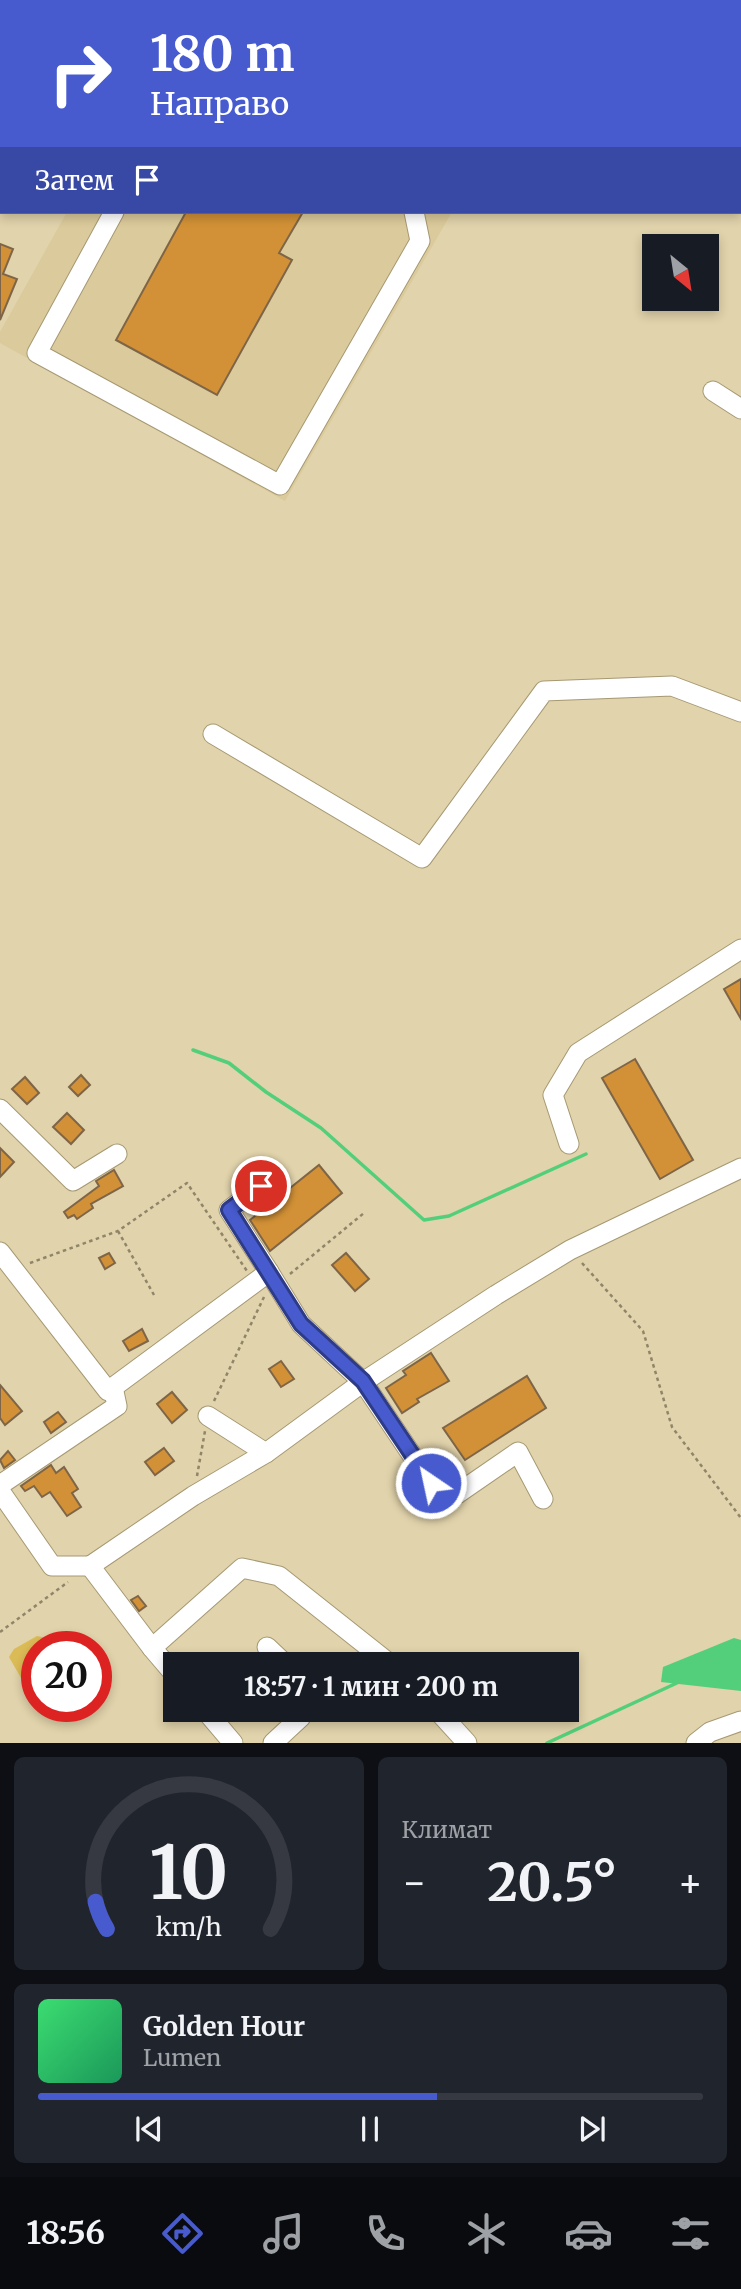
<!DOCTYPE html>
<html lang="ru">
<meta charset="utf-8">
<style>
:root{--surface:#171b24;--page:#20242c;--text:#f1f3f6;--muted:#9ea1a6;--line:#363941;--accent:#475bcf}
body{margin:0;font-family:Merriweather,serif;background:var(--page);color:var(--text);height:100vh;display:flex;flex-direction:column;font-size:26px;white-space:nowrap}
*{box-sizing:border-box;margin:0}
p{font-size:23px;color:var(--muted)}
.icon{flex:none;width:38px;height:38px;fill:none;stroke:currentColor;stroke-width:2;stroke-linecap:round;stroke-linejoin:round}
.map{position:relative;height:1743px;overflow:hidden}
.details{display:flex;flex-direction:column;gap:14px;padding:14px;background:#0d0f14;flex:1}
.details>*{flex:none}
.top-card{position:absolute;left:0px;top:0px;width:742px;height:214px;box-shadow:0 4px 10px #0003;background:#475bcf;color:#fff;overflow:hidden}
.needle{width:46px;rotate:150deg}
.buttons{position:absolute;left:642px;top:234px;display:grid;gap:14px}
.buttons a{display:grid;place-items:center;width:77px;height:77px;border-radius:0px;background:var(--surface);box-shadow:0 4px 10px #0003;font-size:35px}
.speed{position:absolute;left:21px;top:1631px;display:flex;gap:14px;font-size:35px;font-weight:700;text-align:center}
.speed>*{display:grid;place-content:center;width:91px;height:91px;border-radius:50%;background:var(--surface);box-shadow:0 4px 10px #0003;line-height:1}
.speed .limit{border:10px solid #d22;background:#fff;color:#111}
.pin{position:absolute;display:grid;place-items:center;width:60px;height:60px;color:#fff;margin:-30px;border:4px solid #fff;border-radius:50%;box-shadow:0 2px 7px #0007}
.me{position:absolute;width:77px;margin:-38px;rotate:326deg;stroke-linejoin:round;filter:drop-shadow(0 0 5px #0008)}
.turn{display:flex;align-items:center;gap:24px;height:147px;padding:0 35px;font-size:32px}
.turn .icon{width:91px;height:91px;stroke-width:2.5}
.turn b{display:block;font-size:49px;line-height:60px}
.then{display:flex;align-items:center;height:66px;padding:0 35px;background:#0003;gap:14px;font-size:26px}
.big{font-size:52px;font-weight:700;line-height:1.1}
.details .tile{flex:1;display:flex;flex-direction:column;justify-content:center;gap:10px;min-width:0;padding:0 24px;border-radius:10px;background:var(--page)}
.details .dial{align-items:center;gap:0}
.dial svg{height:182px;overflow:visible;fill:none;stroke:var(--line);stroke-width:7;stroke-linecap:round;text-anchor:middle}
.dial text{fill:var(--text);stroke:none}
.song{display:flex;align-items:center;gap:21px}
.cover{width:84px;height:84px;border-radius:10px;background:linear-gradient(135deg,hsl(140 70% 55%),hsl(150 70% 35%))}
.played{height:7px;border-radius:4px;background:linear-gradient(90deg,var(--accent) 60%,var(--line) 60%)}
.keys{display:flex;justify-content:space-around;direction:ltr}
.heat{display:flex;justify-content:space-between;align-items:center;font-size:38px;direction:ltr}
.details .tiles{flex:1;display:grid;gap:14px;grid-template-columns:1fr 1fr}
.tile:last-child{grid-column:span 2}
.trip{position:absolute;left:163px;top:1652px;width:416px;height:70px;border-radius:0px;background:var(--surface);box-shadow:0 4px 10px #0003;font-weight:700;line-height:70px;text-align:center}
.menu{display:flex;height:112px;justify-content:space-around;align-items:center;background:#090b0e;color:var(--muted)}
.menu .icon{width:49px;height:49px}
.menu .selected{color:var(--accent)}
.menu b{font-size:32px;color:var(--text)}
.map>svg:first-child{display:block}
.built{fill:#dbca9b}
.green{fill:#dbbb56}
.water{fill:#53cf7b}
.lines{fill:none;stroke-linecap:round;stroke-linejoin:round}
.stream{stroke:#53cf7b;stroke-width:3.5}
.building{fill:#d29136;stroke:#7e6547;stroke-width:2}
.minor-casing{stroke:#a69973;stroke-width:21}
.path{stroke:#8f8569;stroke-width:2.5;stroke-dasharray:3.5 3.5;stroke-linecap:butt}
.minor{stroke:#fff;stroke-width:19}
.route-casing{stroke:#2e3b87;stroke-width:18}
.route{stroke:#475bcf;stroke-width:12}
</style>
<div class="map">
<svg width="741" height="1743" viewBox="0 0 741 1743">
<rect width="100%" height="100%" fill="#e1d3ab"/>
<!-- built -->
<polygon class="built" points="67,212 452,212 285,501 0,343 0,332"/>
<!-- green -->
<g class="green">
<polygon points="2,30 2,148 0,153 0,35"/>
<polygon points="37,1636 46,1638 51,1647 37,1647 37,1706 9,1657 14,1649"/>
<polygon points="37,1706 71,1706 48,1718 43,1715"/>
</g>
<!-- water -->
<polygon class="water" points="734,1638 741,1640 741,1691 661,1682 663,1667"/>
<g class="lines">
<!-- stream -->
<g class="stream">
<polyline points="193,1050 229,1063 266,1092 321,1128 424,1220 449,1216 586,1154"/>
<polyline points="547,1743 679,1682"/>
</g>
</g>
<!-- building -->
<g class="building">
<polygon points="186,212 303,212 279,253 292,260 217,395 116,340"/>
<polygon points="0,244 13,249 3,274 17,279 0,320"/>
<polygon points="741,979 741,1019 724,989"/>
<polygon points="635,1059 693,1160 660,1179 602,1078"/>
<polygon points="81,1075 90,1085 78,1096 69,1087"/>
<polygon points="25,1077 39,1093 27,1104 12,1089"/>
<polygon points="67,1113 84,1130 71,1144 53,1127"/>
<polygon points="0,1148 14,1162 0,1177"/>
<polygon points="319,1165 342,1193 270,1251 250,1220"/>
<polygon points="114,1170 123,1186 91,1204 93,1208 77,1219 74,1215 68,1218 64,1212 99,1186 96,1181"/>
<polygon points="109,1253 115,1263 105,1269 99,1258"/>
<polygon points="346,1253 369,1279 355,1291 332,1265"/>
<polygon points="142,1329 148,1341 129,1351 123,1341"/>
<polygon points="431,1353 449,1381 417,1399 419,1402 402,1413 386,1388 406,1375 403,1371"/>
<polygon points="281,1361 294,1379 281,1387 269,1369"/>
<polygon points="527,1376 546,1408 465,1460 443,1428"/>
<polygon points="0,1385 22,1411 5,1425 0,1418"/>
<polygon points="172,1392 187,1410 172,1423 157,1404"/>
<polygon points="58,1412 66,1422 51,1433 44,1422"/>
<polygon points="164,1448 174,1461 155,1475 145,1462"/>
<polygon points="8,1451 15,1460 4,1468 0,1460"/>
<polygon points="51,1465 56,1473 64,1467 78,1489 72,1493 81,1507 67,1516 50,1492 42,1497 34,1486 25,1491 21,1486"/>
<polygon points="138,1596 146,1606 139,1611 131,1600"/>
</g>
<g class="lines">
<defs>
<g id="minor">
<polyline points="228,2 229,0"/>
<polyline points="114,212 37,353 280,485 420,241 414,212"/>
<polyline points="713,391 741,409"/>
<polyline points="213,734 422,858 544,691 672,686 741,712"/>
<polyline points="0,1109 73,1181 117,1154"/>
<polyline points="569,1144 553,1095 578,1053 741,949"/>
<polyline points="0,1252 108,1391 269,1272 301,1324 363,1382 444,1503 518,1452 543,1499"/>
<polyline points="269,1272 229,1210 276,1174"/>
<polyline points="208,1416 266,1453"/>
<polyline points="0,1485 117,1406 113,1387"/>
<polyline points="0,1491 52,1566 90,1566"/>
<polyline points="90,1566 193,1496 266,1453 363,1382 496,1295 570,1250 741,1168"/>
<polyline points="90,1566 152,1648 175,1675"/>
<polyline points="267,1647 285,1664"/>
<polyline points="152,1648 242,1568 279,1576 390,1664"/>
<polyline points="205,1710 233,1743"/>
<polyline points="437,1710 467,1743"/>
<polyline points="273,1743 301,1717 301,1710"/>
<polyline points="696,1743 710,1732 741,1721"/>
</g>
</defs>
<!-- minor casing -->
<use href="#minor" class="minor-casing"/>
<!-- path -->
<g class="path">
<polyline points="19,2 19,0"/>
<polyline points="0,53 2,48"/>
<polyline points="118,1231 154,1295"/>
<polyline points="30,1263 118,1231 187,1183 247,1271"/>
<polyline points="582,1263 643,1331 672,1427 741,1518"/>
<polyline points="290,1274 364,1213"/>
<polyline points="214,1401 264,1297"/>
<polyline points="197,1476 205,1431"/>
<polyline points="0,1632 68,1582"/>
</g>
<!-- minor -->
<use href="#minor" class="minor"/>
</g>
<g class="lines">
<defs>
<polyline id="route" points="261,1186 229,1210 301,1324 363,1381 431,1483"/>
</defs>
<!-- route casing -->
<use href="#route" class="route-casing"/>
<!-- route -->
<use href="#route" class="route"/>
</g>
</svg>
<div class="buttons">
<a><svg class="needle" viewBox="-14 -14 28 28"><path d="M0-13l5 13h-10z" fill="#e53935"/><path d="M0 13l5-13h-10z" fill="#9ea1a6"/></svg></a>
</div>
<div class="speed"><div class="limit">20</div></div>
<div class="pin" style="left:261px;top:1186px;background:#d93025"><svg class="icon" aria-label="arrive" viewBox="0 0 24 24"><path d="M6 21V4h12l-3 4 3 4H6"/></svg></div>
<svg class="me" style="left:431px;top:1483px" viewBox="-20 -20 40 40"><circle r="17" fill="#475bcf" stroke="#fff" stroke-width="3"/><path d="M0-11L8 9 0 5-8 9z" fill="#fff"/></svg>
<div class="trip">18:57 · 1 мин · 200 m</div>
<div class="top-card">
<div class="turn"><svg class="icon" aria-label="right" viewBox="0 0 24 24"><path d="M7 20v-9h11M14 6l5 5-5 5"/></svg><div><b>180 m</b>Направо</div></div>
<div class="then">Затем<svg class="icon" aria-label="arrive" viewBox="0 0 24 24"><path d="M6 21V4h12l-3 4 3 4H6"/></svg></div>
</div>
</div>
<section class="details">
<div class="tiles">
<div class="tile dial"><svg viewBox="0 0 100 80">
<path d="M14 69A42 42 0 1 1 86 69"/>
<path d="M14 69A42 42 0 0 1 9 57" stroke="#475bcf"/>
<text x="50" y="56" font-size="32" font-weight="700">10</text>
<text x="50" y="72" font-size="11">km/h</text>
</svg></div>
<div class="tile"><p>Климат</p>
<div class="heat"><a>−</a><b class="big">20.5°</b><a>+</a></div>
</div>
<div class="tile">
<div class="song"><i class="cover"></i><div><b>Golden Hour</b><p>Lumen</p></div></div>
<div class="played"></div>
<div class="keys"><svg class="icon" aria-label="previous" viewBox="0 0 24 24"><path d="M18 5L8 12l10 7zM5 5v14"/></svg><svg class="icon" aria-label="pause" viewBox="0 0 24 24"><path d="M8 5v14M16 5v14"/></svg><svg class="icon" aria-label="next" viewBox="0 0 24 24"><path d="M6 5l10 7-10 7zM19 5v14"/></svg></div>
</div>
</div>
</section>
<nav class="menu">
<b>18:56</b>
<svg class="icon selected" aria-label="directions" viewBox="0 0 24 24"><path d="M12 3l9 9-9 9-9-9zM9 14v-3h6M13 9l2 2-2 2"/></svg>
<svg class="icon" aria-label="music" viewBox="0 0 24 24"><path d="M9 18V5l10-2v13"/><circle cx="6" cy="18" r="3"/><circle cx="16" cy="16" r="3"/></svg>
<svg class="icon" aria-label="phone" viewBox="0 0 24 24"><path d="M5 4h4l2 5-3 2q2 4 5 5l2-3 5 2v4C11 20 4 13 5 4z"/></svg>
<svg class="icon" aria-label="climate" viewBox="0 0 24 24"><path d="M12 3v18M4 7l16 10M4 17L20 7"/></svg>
<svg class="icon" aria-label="car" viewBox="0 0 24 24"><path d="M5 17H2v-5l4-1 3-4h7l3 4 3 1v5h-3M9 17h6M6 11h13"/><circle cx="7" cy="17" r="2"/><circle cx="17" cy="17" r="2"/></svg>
<svg class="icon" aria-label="filters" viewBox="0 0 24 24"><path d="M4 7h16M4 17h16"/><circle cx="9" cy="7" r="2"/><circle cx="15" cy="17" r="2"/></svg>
</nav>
